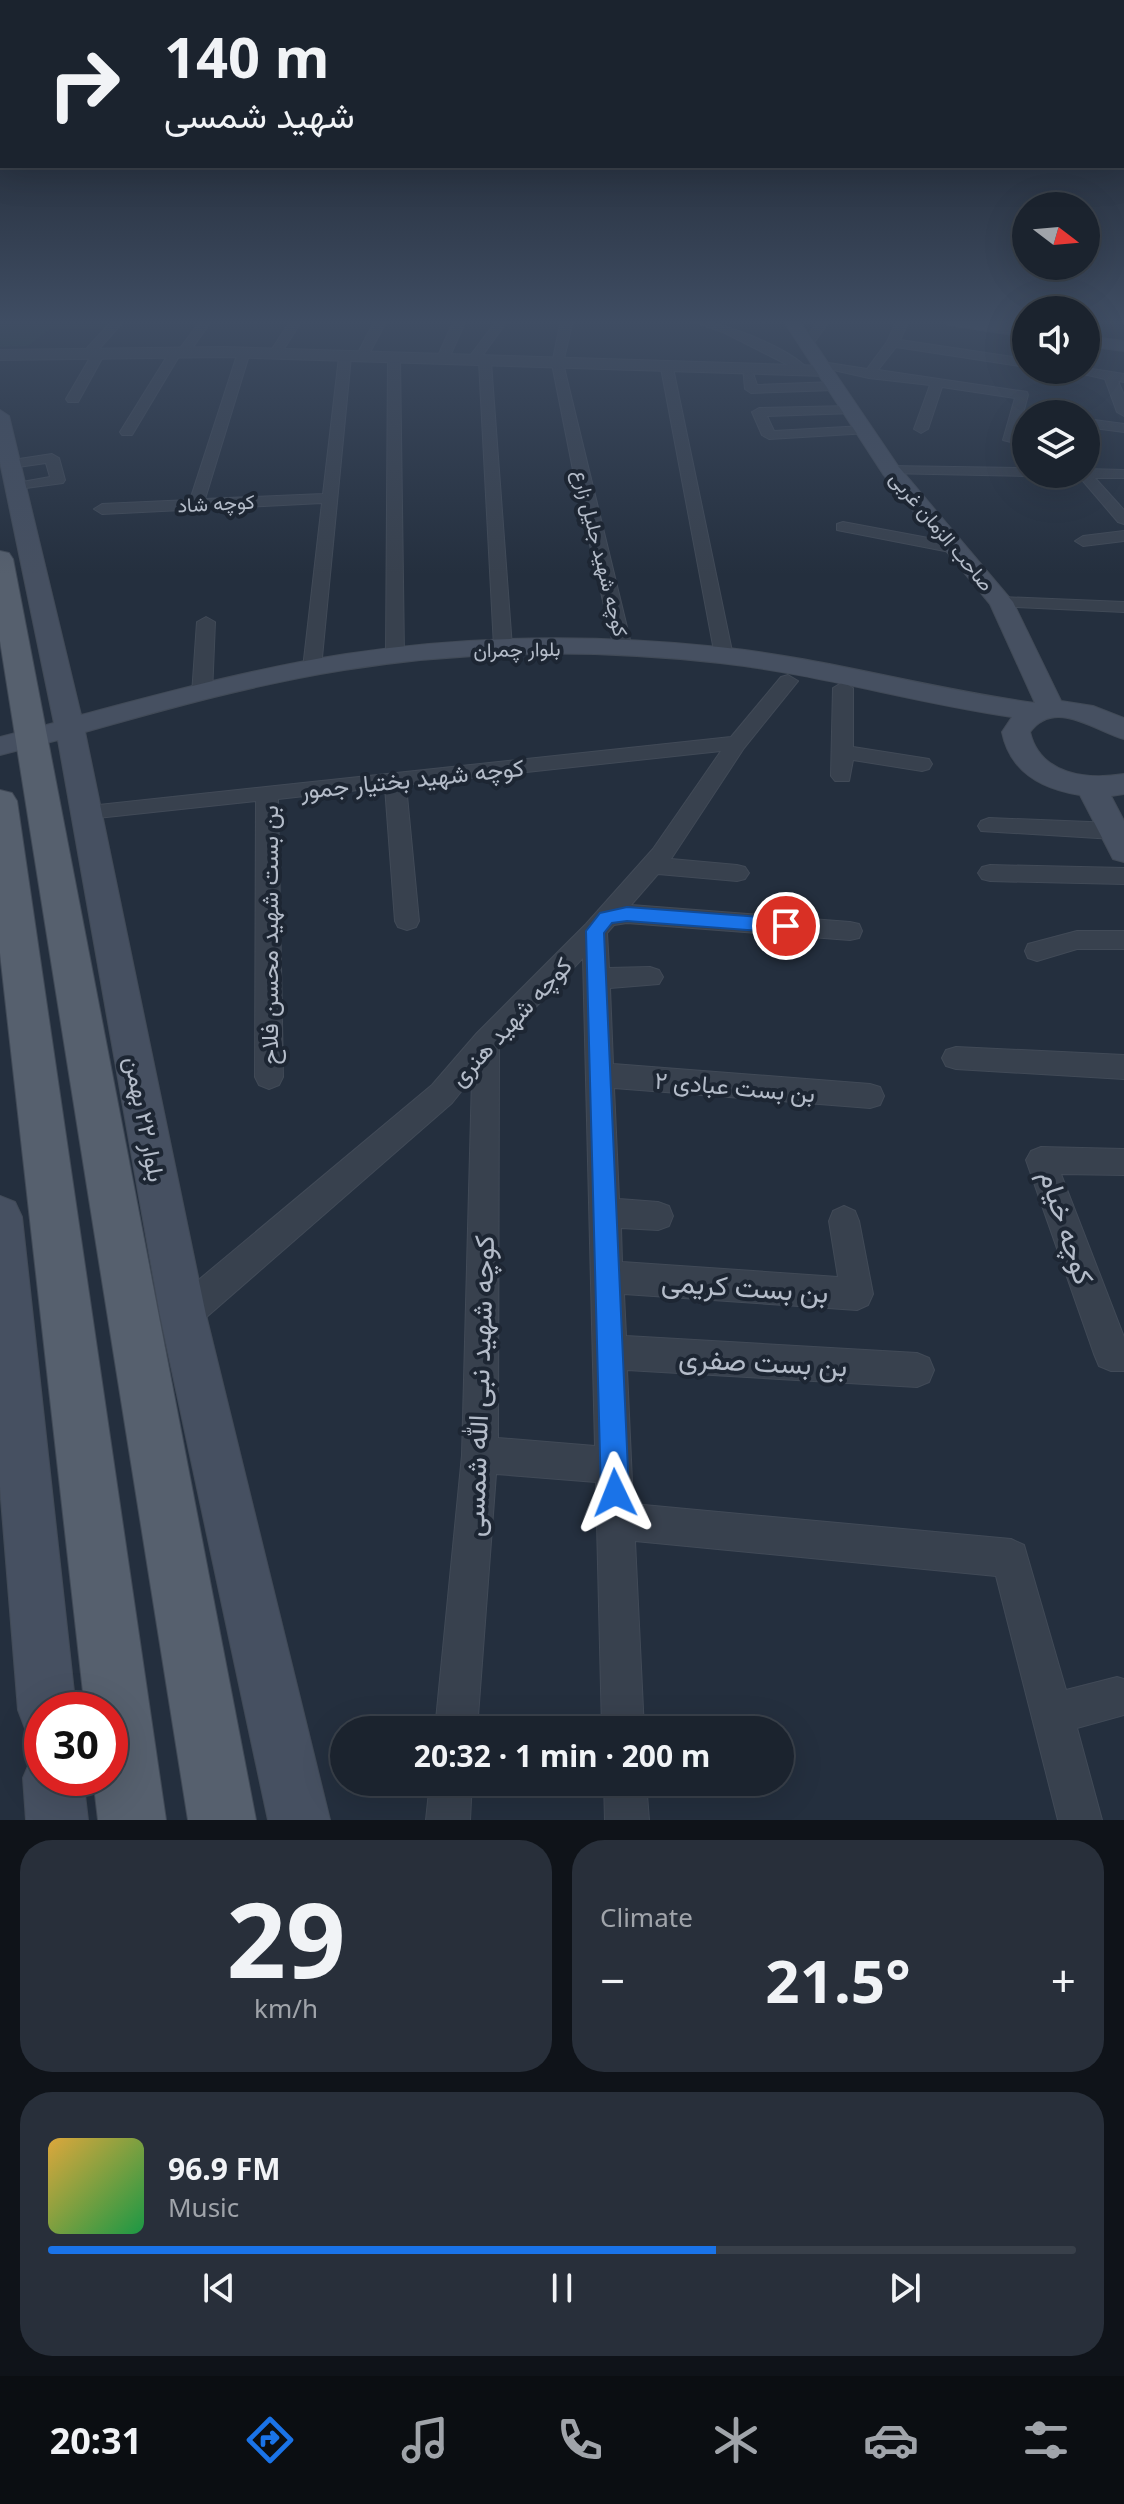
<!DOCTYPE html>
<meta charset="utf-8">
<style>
:root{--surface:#1b232e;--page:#282f3a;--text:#f1f3f6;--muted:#a0a4aa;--line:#39404a;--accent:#1a73e8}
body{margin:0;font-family:"Noto Sans",Vazirmatn,sans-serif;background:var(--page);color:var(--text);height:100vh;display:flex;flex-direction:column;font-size:30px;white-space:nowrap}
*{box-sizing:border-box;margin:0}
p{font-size:26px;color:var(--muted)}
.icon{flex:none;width:44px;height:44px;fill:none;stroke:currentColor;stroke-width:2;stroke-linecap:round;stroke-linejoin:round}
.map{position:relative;height:1820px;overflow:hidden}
.panel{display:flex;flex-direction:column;gap:20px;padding:20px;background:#0f1319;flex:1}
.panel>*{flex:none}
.guide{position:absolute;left:0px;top:0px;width:1124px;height:168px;box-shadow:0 8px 32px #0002,0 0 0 2px var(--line);background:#1b232e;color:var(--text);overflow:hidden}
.needle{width:52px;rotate:106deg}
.fabs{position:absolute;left:1012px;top:192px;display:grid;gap:16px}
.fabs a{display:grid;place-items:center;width:88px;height:88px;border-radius:50%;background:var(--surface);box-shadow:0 8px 32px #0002,0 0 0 2px var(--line);font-size:40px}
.speed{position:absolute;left:24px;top:1692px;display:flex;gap:16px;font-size:40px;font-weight:700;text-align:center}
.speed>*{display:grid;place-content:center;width:104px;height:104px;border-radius:50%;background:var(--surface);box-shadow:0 8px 32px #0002,0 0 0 2px var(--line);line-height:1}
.speed .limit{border:12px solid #d22;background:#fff;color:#111}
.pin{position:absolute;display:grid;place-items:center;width:68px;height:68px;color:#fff;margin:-34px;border:4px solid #fff;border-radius:50%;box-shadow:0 2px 8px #0007}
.me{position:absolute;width:88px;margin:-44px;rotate:358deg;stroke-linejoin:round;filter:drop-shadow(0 0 6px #0008)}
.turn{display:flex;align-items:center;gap:28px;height:168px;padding:0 32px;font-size:36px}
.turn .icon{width:104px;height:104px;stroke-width:2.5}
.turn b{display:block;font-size:56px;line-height:68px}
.big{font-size:60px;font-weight:700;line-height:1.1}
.panel .widget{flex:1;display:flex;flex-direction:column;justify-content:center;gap:12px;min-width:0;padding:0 28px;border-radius:32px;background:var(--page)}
.panel .dial{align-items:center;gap:0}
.dial b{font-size:104px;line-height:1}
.song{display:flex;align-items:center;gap:24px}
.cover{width:96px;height:96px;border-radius:12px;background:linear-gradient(135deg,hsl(40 70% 55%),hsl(140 70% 35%))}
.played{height:8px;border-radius:4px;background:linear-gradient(90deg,var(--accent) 65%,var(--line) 65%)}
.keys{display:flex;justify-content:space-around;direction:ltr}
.heat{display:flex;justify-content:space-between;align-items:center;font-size:44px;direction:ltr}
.panel .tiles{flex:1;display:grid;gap:20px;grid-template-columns:1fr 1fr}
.widget:last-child{grid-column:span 2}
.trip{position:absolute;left:330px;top:1716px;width:464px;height:80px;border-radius:40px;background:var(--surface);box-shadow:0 8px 32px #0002,0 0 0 2px var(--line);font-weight:700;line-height:80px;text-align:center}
.dock{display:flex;height:128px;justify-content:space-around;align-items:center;background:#0b0e12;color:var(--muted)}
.dock .icon{width:56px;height:56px}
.dock .on{color:var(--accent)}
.dock b{font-size:36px;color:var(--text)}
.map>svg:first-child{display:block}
.green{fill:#263c3f}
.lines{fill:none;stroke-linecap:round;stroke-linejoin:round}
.minor-casing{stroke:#414a57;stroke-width:2}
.tertiary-casing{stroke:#414a57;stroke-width:2}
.secondary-casing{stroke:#414a57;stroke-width:2}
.primary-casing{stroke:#414a57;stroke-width:2}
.minor{fill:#38414e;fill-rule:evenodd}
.tertiary{fill:#38414e;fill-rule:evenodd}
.secondary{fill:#465061;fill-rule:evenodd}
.primary{fill:#56606e;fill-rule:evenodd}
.route{fill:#1a73e8;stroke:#114b97;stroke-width:2}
.labels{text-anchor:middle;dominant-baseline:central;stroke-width:8;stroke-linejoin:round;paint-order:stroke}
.far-street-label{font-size:20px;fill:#b4bcc9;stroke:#1d2633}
.street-label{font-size:24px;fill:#b4bcc9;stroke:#1d2633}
.near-street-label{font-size:28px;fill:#b4bcc9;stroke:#1d2633}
</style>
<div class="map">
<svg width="1124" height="1820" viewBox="0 0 1124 1820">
<rect width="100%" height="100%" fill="#242f3e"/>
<!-- green -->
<polygon class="green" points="0,320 112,320 104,328 51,328 28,346 0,347"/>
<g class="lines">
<defs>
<g id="minor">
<polygon points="113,320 125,320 98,350 105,353 78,402 68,402 66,399 94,351 87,348"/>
<polygon points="201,320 212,320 191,350 183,350 181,347"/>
<polygon points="291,320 302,320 282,352 274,352 272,349"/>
<polygon points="375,320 387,320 368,356 360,356 358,353"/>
<polygon points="454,320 466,320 450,356 440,359 438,356"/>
<polygon points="497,320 508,320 480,359 472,359 470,356"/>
<polygon points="561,320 573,320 563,363 632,648 623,654 614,648 576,485 552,364"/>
<path d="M689 320C719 320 781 345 804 365L794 368 723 332Z"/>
<polygon points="819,320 830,320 811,347 803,347 801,344"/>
<polygon points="897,320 909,320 900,340 1026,359 1026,367 896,347 878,370 1027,392 1028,395 1015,443 1003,440 1015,398 942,387 928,429 921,433 914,429 930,385 869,378 816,366 822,362 867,369 887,342"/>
<polygon points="244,348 250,352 205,499 323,494 339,357 345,353 351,357 321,668 312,674 303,668 322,503 102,514 94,509 102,504 190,500 238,352"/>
<polygon points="171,350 181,353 132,435 122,435 120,432"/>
<polygon points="394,355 400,359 404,655 395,661 386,655 388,359"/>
<polygon points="485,358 491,362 512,647 503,653 494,647 479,362"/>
<polygon points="667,364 673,368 733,656 724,662 715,656 661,368"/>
<polygon points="743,367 751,367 757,385 835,382 841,386 835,390 751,393 745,389"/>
<polygon points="1086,368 1124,374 1124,382 1118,381 1124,395 1124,416 1117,412 1105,379 1066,370"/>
<polygon points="850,406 857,410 855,413 767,416 774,431 864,426 871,430 869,433 769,439 762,435 752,412 759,408"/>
<polygon points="1087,419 1124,424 1124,432 1086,427"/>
<polygon points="52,454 59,458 65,480 63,483 11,490 11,484 50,477 46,463 11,468 4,464 6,461"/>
<polygon points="890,466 1026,468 1026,474 1032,474 1026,476 885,473 885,467"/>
<polygon points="1086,469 1124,470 1124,478 1095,478 1124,510 1124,524 1118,522 1077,474 1086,474"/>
<polygon points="843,522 955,543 963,548 955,553 837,530 837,524"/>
<polygon points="1124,531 1124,541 1083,546 1075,541 1083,536"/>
<polygon points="1001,597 1124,602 1124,612 995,606 992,602 995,598"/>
<polygon points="206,617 215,622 212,694 202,700 192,694 197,622"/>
<path d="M788 675 798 681 744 748 671 859 737 865 745 867 749 873 745 879 737 881 658 874 631 905 850 922 859 924 862 931 859 938 850 940 627 923 614 925 607 933 609 968 650 967 659 970 663 977 659 984 610 988 613 1064 870 1084 880 1087 884 1096 880 1105 870 1108 614 1088 619 1199 658 1202 669 1206 673 1216 669 1226 658 1230 621 1228 622 1262 838 1277 829 1221 833 1211 844 1206 855 1211 859 1221 873 1294 868 1305 857 1310 624 1294 626 1336 917 1353 929 1358 934 1370 929 1382 917 1387 627 1370 633 1504 1011 1539 1024 1545 1066 1690 1117 1677 1124 1679V1715L1077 1728 1102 1820H1058L996 1576 635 1541 644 1730H602L596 1482 496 1474 477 1730H435L462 1455 472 1078 452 1103 195 1327 183 1331 171 1327 167 1315 171 1303 432 1085 477 1033 586 924 653 849 721 751 406 785 419 921 416 927 407 930 398 927 395 921 385 787 278 799 283 1077 279 1085 269 1089 259 1085 255 1077 256 801 88 819 80 817 77 812 80 807 731 737 781 677ZM583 958 595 1446 498 1438 499 1045Z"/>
<polygon points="843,682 853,688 853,747 929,759 932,764 929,769 922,771 853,760 849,781 835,781 831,776 833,688"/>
<polygon points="989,818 1114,823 1122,826 1124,833 1114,839 981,831 978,826 981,821"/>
<polygon points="990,865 1124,868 1124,884 990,881 982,879 978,873 982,867"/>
<polygon points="1077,931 1124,931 1124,949 1077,949 1037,961 1028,958 1025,951 1028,944"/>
<polygon points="956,1047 1124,1055 1124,1079 956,1069 946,1066 942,1058 946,1050"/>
<polygon points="1041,1147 1124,1149 1124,1175 1061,1174 1124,1337 1124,1371 1111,1371 1099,1366 1094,1354 1026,1160 1031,1151"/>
<polygon points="430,1782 472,1782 470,1820 426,1820"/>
<polygon points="604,1782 646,1782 649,1820 605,1820"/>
</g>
<polygon id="tertiary" points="224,347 825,366 833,371 825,376 224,357 0,360 0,350"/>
<g id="secondary">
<path d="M783 320H799L898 466 1013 602 1061 701 1093 706 1124 718V739C1095 731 1055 698 1030 732 1040 775 1087 780 1124 774V794L1111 796 1124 821V862L1113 859 1080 795C1042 789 1010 772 1002 732L1012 717C914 703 819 674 720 663 596 649 468 650 344 670 256 684 170 708 85 732L206 1315 330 1820H268L160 1315 58 740 0 755V737L54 723 0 462V410L9 416 81 715C168 692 256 668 346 654 469 635 596 634 719 647 826 658 929 689 1035 703L990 604 883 474Z"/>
<polygon points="941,320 982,320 1026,327 1026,337 949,325"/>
<polygon points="1086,336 1124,341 1124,351 1086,346"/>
<polygon points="0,1196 15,1202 22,1217 76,1710 42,1710 42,1737 26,1731 18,1710 0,1487"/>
<polygon points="42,1752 42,1778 83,1778 88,1820 26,1820 23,1778 32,1757"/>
</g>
<g id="primary">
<polygon points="0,551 9,553 13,559 256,1820 188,1820 0,641"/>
<polygon points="0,790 12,793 17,801 166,1820 98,1820 93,1778 110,1778 110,1710 85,1710 0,953"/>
</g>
</defs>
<!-- minor casing -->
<use href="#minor" class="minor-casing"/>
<!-- tertiary casing -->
<use href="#tertiary" class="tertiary-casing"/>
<!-- secondary casing -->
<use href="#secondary" class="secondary-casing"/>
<!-- primary casing -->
<use href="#primary" class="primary-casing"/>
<!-- minor -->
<use href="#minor" class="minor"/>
<!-- tertiary -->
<use href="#tertiary" class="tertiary"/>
<!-- secondary -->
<use href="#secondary" class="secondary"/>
<!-- primary -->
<use href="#primary" class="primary"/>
</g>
<!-- sky -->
<linearGradient id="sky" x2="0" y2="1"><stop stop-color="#141a22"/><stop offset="0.56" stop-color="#3f4d63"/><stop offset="1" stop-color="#3f4d63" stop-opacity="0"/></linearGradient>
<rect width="1124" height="575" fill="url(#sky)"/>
<!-- route -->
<polygon class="route" points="627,907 786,919 795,926 786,933 627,921 612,923 604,933 629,1493 625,1503 615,1507 605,1503 601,1493 586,931 600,913"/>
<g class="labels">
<!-- far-street labels -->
<g class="far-street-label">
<text transform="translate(216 503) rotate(-3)">کوچه شاد</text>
<text transform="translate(942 531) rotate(50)">صاحب الزمان غربی</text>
<text transform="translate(601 553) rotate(76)">کوچه شهید جلیل زارع</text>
<text transform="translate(517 649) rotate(-1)">بلوار چمران</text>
</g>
<!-- street labels -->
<g class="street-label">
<text transform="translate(412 778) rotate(-6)">کوچه شهید بختیار جمور</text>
<text transform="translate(268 935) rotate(-90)">بن بست شهید محسن فلاح</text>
<text transform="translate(510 1021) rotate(-47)">کوچه شهید هنری</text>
<text transform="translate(735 1086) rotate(5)">بن بست عبادی ۲</text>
<text transform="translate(146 1119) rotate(79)">بلوار ۲۲ بهمن</text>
</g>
<!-- near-street labels -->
<g class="near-street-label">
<text transform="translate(1068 1227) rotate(72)">کوچه خیام</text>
<text transform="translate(745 1286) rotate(4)">بن بست کریمی</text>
<text transform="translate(763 1361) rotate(3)">بن بست صفری</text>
<text transform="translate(478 1386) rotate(-88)">کوچه شهید نبی الله شمسی</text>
</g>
</g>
</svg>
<div class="fabs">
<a><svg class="needle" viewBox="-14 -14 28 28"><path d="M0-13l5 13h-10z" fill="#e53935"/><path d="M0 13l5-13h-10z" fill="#a0a4aa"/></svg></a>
<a><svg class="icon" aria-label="sound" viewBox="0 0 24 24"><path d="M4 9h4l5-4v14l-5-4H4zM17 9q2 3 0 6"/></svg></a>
<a><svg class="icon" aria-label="layers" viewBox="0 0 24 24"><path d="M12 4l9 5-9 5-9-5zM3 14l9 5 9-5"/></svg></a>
</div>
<div class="speed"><div class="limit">30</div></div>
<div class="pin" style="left:786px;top:926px;background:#d93025"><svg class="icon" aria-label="arrive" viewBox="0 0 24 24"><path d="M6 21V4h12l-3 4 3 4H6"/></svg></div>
<svg class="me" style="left:615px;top:1493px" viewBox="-20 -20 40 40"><path d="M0-17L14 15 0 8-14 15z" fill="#1a73e8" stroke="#fff" stroke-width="4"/></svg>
<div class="trip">20:32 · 1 min · 200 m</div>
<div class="guide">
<div class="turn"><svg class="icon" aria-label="right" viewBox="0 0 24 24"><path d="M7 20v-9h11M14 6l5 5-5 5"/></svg><div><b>140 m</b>شهید شمسی</div></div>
</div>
</div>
<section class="panel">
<div class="tiles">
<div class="widget dial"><b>29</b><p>km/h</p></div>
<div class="widget"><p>Climate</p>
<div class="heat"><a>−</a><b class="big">21.5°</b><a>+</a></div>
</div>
<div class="widget">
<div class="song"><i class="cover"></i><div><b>96.9 FM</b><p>Music</p></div></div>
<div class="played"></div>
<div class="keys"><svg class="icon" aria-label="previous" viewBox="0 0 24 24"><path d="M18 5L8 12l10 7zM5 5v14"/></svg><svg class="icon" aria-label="pause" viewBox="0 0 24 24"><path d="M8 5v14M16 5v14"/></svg><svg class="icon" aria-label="next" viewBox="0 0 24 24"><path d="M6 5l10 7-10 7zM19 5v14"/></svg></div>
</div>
</div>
</section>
<nav class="dock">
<b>20:31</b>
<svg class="icon on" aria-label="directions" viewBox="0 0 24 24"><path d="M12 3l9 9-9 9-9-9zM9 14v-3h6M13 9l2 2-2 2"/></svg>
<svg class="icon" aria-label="music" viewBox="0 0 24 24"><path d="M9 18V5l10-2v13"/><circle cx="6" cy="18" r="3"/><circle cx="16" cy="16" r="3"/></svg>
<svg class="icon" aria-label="phone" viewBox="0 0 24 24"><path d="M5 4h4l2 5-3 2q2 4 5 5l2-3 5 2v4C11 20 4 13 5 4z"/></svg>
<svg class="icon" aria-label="climate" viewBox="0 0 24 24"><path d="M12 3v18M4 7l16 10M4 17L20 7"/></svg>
<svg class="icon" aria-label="car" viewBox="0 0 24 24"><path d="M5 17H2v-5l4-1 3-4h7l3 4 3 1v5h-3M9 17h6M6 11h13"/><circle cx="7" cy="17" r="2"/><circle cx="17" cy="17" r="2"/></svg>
<svg class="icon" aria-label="filters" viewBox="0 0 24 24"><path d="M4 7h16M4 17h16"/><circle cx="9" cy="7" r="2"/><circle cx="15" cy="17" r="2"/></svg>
</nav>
